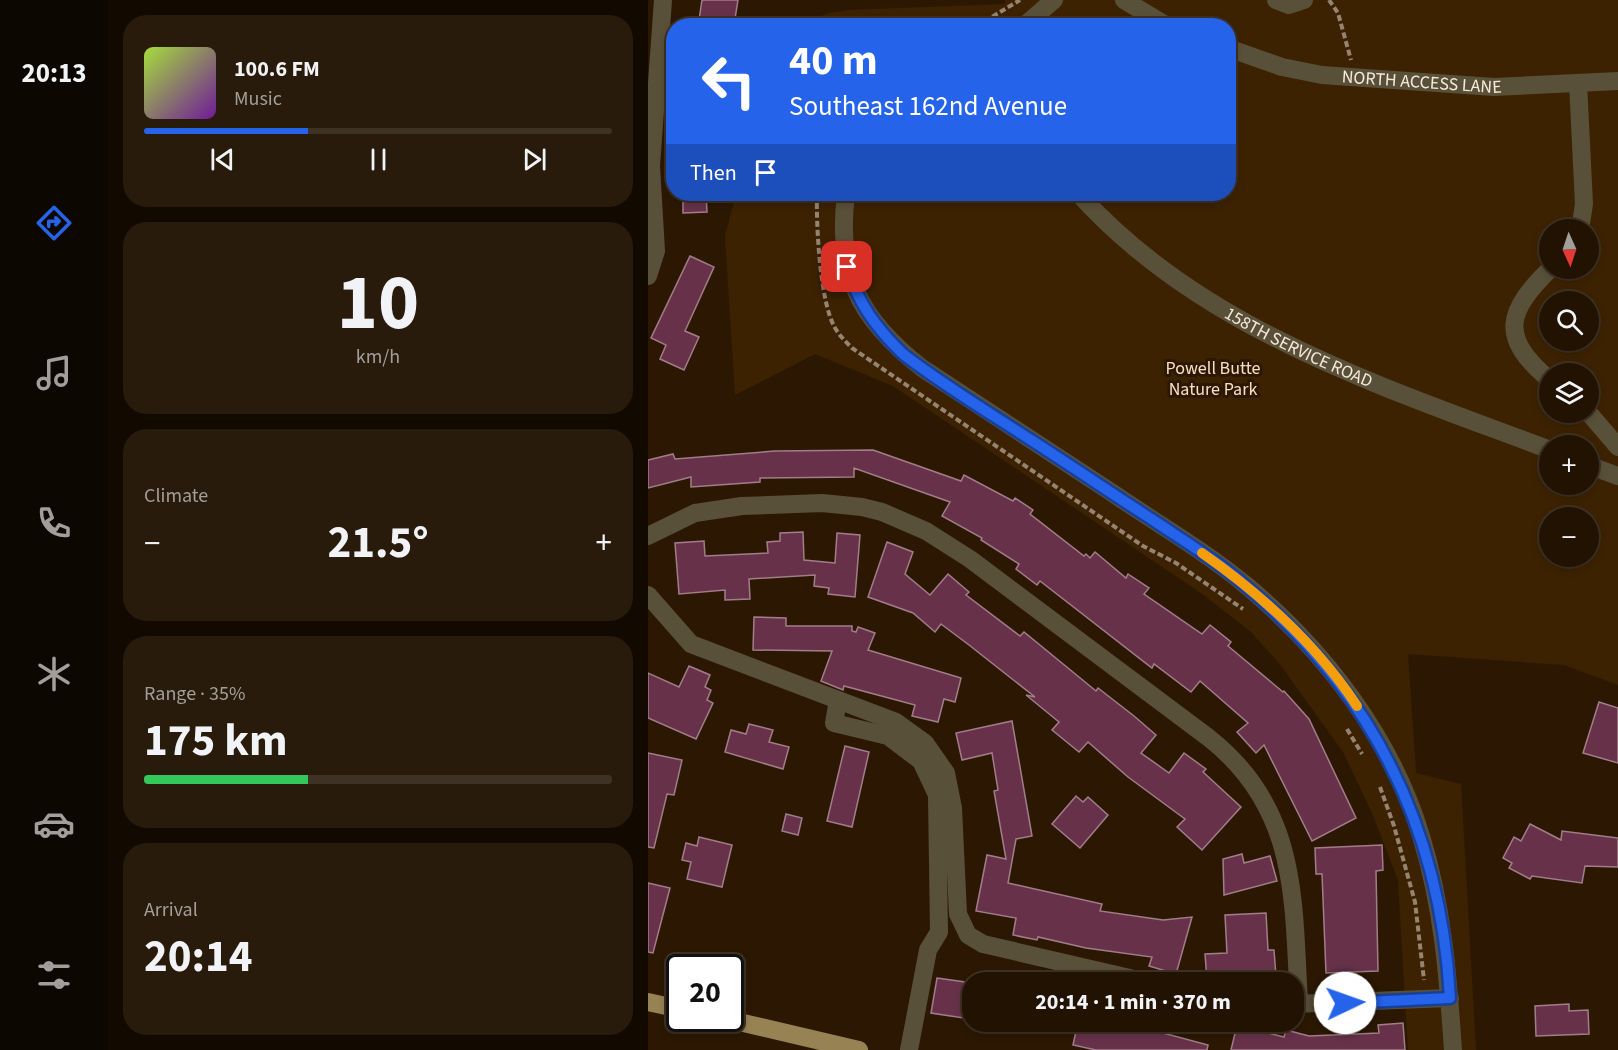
<!DOCTYPE html>
<meta charset="utf-8">
<style>
:root{--surface:#211202;--page:#291b0c;--text:#f1f3f6;--muted:#a29e99;--line:#3e3224;--accent:#2563eb}
body{margin:0;font-family:"Source Sans 3",sans-serif;background:var(--page);color:var(--text);height:100vh;display:flex;flex-direction:column;font-size:22px;white-space:nowrap}
*{box-sizing:border-box;margin:0}
p{font-size:20px;color:var(--muted)}
.icon{flex:none;width:33px;height:33px;fill:none;stroke:currentColor;stroke-width:2;stroke-linecap:round;stroke-linejoin:round}
.map{position:relative;flex:1;overflow:hidden}
.details{display:flex;flex-direction:column;gap:15px;padding:15px;background:#120a01;width:540px}
.details>*{flex:none}
.guide{position:absolute;left:18px;top:18px;width:570px;height:183px;border-radius:24px;box-shadow:0 3px 9px #0003,0 0 0 2px var(--line);background:#2563eb;color:#fff;overflow:hidden}
.needle{width:39px;rotate:177deg}
.tools{position:absolute;left:891px;top:219px;display:grid;gap:12px}
.tools a{display:grid;place-items:center;width:60px;height:60px;border-radius:50%;background:var(--surface);box-shadow:0 3px 9px #0003,0 0 0 2px var(--line);font-size:30px}
.speed{position:absolute;left:18px;top:954px;display:flex;gap:12px;font-size:30px;font-weight:700;text-align:center}
.speed>*{display:grid;place-content:center;width:78px;height:78px;border-radius:50%;background:var(--surface);box-shadow:0 3px 9px #0003,0 0 0 2px var(--line);line-height:1}
.speed .limit{border:3px solid #111;border-radius:9px;background:#fff;color:#111}
.pin{position:absolute;display:grid;place-items:center;width:51px;height:51px;color:#fff;margin:-26px;border-radius:12px;box-shadow:0 3px 9px #0006}
.me{position:absolute;width:66px;margin:-33px;rotate:87deg;stroke-linejoin:round;filter:drop-shadow(0 0 4px #0008)}
.turn{display:flex;align-items:center;gap:21px;height:126px;padding:0 24px;font-size:27px}
.turn .icon{width:78px;height:78px;stroke-width:2.5}
.turn b{display:block;font-size:42px;line-height:51px}
.then{display:flex;align-items:center;height:57px;padding:0 24px;background:#0003;gap:12px;font-size:22px}
.big{font-size:45px;font-weight:700;line-height:1.1}
.details .tile{flex:1;display:flex;flex-direction:column;justify-content:center;gap:9px;min-width:0;padding:0 21px;border-radius:24px;background:var(--page)}
.details .dial{align-items:center;gap:0}
.dial b{font-size:78px;line-height:1}
.song{display:flex;align-items:center;gap:18px}
.cover{width:72px;height:72px;border-radius:9px;background:linear-gradient(135deg,hsl(80 70% 55%),hsl(280 70% 35%))}
.played{height:6px;border-radius:3px;background:linear-gradient(90deg,var(--accent) 35%,var(--line) 35%)}
.keys{display:flex;justify-content:space-around;direction:ltr}
.heat{display:flex;justify-content:space-between;align-items:center;font-size:33px;direction:ltr}
.charge{height:9px;border-radius:4px;background:linear-gradient(90deg,#34c759 35%,var(--line) 0)}
.trip{position:absolute;left:314px;top:972px;width:342px;height:60px;border-radius:24px;background:var(--surface);box-shadow:0 3px 9px #0003,0 0 0 2px var(--line);font-weight:700;line-height:60px;text-align:center}
main{display:flex;flex:1;min-height:0}
.menu{display:flex;flex-direction:column;width:108px;justify-content:space-around;align-items:center;background:#0d0701;color:var(--muted)}
.menu .icon{width:42px;height:42px}
.menu .active{color:var(--accent)}
.menu b{font-size:27px;color:var(--text)}
.map>svg:first-child{display:block}
.green{fill:#3c2201;fill-rule:evenodd}
.building{fill:#673249;stroke:#a17d8a;stroke-width:1.5}
.lines{fill:none;stroke-linecap:round;stroke-linejoin:round}
.path{stroke:#958472;stroke-width:4;stroke-dasharray:6 3;stroke-linecap:butt}
.minor{stroke:#595039;stroke-width:18}
.major{stroke:#968252;stroke-width:18}
.route-casing{stroke:#184099;stroke-width:15}
.route{stroke:#2563eb;stroke-width:10}
.slow{stroke:#f59e0b;stroke-width:10}
.labels{text-anchor:middle;dominant-baseline:central;stroke-width:6;stroke-linejoin:round;paint-order:stroke}
.street-label{font-size:18px;fill:#f6e8da;stroke:#2c1802}
.park-label{font-size:18px;fill:#f8dec4;stroke:#2c1802}
</style>
<main>
<nav class="menu">
<b>20:13</b>
<svg class="icon active" aria-label="directions" viewBox="0 0 24 24"><path d="M12 3l9 9-9 9-9-9zM9 14v-3h6M13 9l2 2-2 2"/></svg>
<svg class="icon" aria-label="music" viewBox="0 0 24 24"><path d="M9 18V5l10-2v13"/><circle cx="6" cy="18" r="3"/><circle cx="16" cy="16" r="3"/></svg>
<svg class="icon" aria-label="phone" viewBox="0 0 24 24"><path d="M5 4h4l2 5-3 2q2 4 5 5l2-3 5 2v4C11 20 4 13 5 4z"/></svg>
<svg class="icon" aria-label="climate" viewBox="0 0 24 24"><path d="M12 3v18M4 7l16 10M4 17L20 7"/></svg>
<svg class="icon" aria-label="car" viewBox="0 0 24 24"><path d="M5 17H2v-5l4-1 3-4h7l3 4 3 1v5h-3M9 17h6M6 11h13"/><circle cx="7" cy="17" r="2"/><circle cx="17" cy="17" r="2"/></svg>
<svg class="icon" aria-label="filters" viewBox="0 0 24 24"><path d="M4 7h16M4 17h16"/><circle cx="9" cy="7" r="2"/><circle cx="15" cy="17" r="2"/></svg>
</nav>
<section class="details">
<div class="tile">
<div class="song"><i class="cover"></i><div><b>100.6 FM</b><p>Music</p></div></div>
<div class="played"></div>
<div class="keys"><svg class="icon" aria-label="previous" viewBox="0 0 24 24"><path d="M18 5L8 12l10 7zM5 5v14"/></svg><svg class="icon" aria-label="pause" viewBox="0 0 24 24"><path d="M8 5v14M16 5v14"/></svg><svg class="icon" aria-label="next" viewBox="0 0 24 24"><path d="M6 5l10 7-10 7zM19 5v14"/></svg></div>
</div>
<div class="tile dial"><b>10</b><p>km/h</p></div>
<div class="tile"><p>Climate</p>
<div class="heat"><a>−</a><b class="big">21.5°</b><a>+</a></div>
</div>
<div class="tile"><p>Range · 35%</p><b class="big">175 km</b><div class="charge"></div></div>
<div class="tile"><p>Arrival</p><b class="big">20:14</b></div>
</section>
<div class="map">
<svg width="970" height="1050" viewBox="0 0 970 1050">
<rect width="100%" height="100%" fill="#2c1802"/>
<!-- green -->
<path class="green" d="M357 0H970V685L916 665 760 654 768 773 813 784 828 1050H760L750 880 724 813 695 752 631 663 603 632 553 593 245 386 167 354 87 395 77 236 88 194H580V26L149 25 181 13 200 10 357 4ZM902 230H940V268H902ZM902 302H940V340H902ZM902 374H940V412H902ZM902 446H940V484H902ZM902 518H940V556H902Z"/>
<!-- building -->
<g class="building">
<polygon points="54,0 90,0 86,25 51,20"/>
<polygon points="35,194 58,194 59,212 35,213"/>
<polygon points="42,256 66,267 37,331 51,337 36,370 12,359 18,345 3,338"/>
<polygon points="225,450 313,481 316,475 365,501 367,498 385,510 382,514 436,556 438,554 442,558 447,552 478,578 480,574 501,588 496,594 554,634 562,625 583,642 580,646 635,692 636,691 661,719 708,818 664,841 616,745 608,753 589,732 600,723 552,681 543,692 506,664 504,668 392,581 389,585 368,569 371,564 333,540 334,538 294,516 302,502 206,468 206,477 112,478 112,482 43,487 43,477 0,488 0,460 25,454 27,459 127,451"/>
<polygon points="155,532 156,560 187,563 189,533 212,535 207,597 180,594 181,588 166,586 167,575 101,579 102,599 77,600 77,590 31,594 27,543 56,541 57,556 120,553 119,542 132,541 132,533"/>
<polygon points="239,542 265,552 257,574 282,595 300,574 321,592 318,595 372,636 376,632 448,691 450,688 486,716 508,735 493,753 521,773 536,753 558,769 555,772 593,807 554,850 529,827 537,819 480,777 440,742 431,752 404,730 411,722 378,695 387,697 321,645 293,624 287,632 265,613 220,597"/>
<polygon points="106,617 138,618 138,626 204,626 204,631 208,632 210,627 227,633 220,650 313,678 307,702 296,699 290,722 264,716 267,705 196,686 195,690 173,681 184,651 105,650"/>
<polygon points="41,666 62,675 57,687 63,690 59,700 65,703 48,739 0,718 0,673 31,687"/>
<polygon points="951,702 970,708 970,763 935,753"/>
<polygon points="364,721 384,836 368,839 360,883 454,904 452,911 515,920 544,917 528,974 501,966 504,957 438,948 390,937 389,940 365,935 368,918 328,911 339,855 358,859 346,791 350,790 344,753 314,760 308,733"/>
<polygon points="101,724 125,730 121,742 141,747 135,769 77,752 83,730 98,734"/>
<polygon points="197,746 221,752 204,827 179,821"/>
<polygon points="0,753 34,760 26,795 19,794 6,848 0,847"/>
<polygon points="428,796 435,802 440,797 460,815 432,848 404,824"/>
<polygon points="138,814 154,818 150,835 134,831"/>
<polygon points="882,824 913,840 914,831 970,838 970,867 937,866 934,883 884,876 882,879 861,868 864,863 855,858 866,837 873,841"/>
<polygon points="51,837 84,845 74,887 39,879 43,862 34,860 38,843 49,846"/>
<polygon points="734,845 735,870 728,871 730,971 678,973 674,874 668,874 667,848"/>
<polygon points="594,854 596,863 622,856 629,881 576,895 575,859"/>
<polygon points="0,883 22,888 5,953 0,952"/>
<polygon points="618,913 620,950 626,950 628,976 559,980 557,954 579,953 577,915"/>
<polygon points="289,978 324,983 322,1019 283,1013"/>
<polygon points="921,1004 921,1011 940,1010 941,1034 888,1036 887,1006"/>
<polygon points="430,1022 518,1022 515,1033 560,1045 559,1050 448,1050 425,1045"/>
<polygon points="755,1023 757,1050 583,1050 589,1025 636,1037 638,1030 661,1036 731,1033 730,1025"/>
</g>
<g class="lines">
<!-- path -->
<g class="path">
<polyline points="681,0 690,13 703,60"/>
<polyline points="329,26 372,0"/>
<path d="M169 194C168 225 172 300 186 326 190 334 197 341 204 348L495 546 528 563 595 609"/>
<polyline points="699,729 714,754"/>
<polyline points="732,787 746,826 767,902 776,980"/>
</g>
<!-- minor -->
<g class="minor">
<polyline points="476,0 519,26"/>
<polyline points="628,0 641,5 656,0"/>
<polyline points="376,26 406,0"/>
<path id="s1" d="M580 48 634 67 674 75 846 87 970 81"/>
<polyline points="930,83 936,204 932,230"/>
<path d="M198 194C188 274 211 319 274 368 337 409 400 451 463 492 508 523 557 551 599 586 677 651 744 739 773 836 795 907 800 977 805 1050"/>
<path id="s2" d="M431 194C553 330 736 387 902 450"/>
<polyline points="0,276 8,251 3,166 15,0"/>
<path d="M902 380C850 337 859 311 903 268"/>
<polyline points="940,412 970,447"/>
<polyline points="940,465 970,476"/>
<path d="M0 536 47 513 94 506 174 503 214 507 234 512 278 531 322 559 561 738C651 809 645 900 651 1003"/>
<polyline points="0,595 43,644 248,722 277,743 298,773 305,808 310,914 320,935 335,944 499,982"/>
<polyline points="190,700 186,723 240,736 273,761 289,795 291,932 280,950 261,1050"/>
<polyline points="645,1004 802,998"/>
</g>
<!-- major -->
<g class="major">
<polyline points="0,1002 32,1009"/>
<polyline points="74,1018 211,1050"/>
</g>
</g>
<g class="lines">
<defs>
<path id="route" d="M199 267C210 303 228 328 255 354 295 385 340 412 383 440 425 467 466 495 508 522 539 543 572 563 600 588 727 695 793 833 802 998L697 1003"/>
</defs>
<!-- route casing -->
<use href="#route" class="route-casing"/>
<!-- route -->
<use href="#route" class="route"/>
<!-- slow -->
<path class="slow" d="M554 553C614 595 669 645 709 706"/>
</g>
<g class="labels">
<!-- street labels -->
<g class="street-label">
<text stroke="none"><textPath href="#s1" startOffset="198">NORTH ACCESS LANE</textPath></text>
<text stroke="none"><textPath href="#s2" startOffset="270">158TH SERVICE ROAD</textPath></text>
</g>
<!-- park labels -->
<g class="park-label">
<text x="565" y="368">Powell Butte<tspan x="565" dy="21">Nature Park</tspan></text>
</g>
</g>
</svg>
<div class="tools">
<a><svg class="needle" viewBox="-14 -14 28 28"><path d="M0-13l5 13h-10z" fill="#e53935"/><path d="M0 13l5-13h-10z" fill="#a29e99"/></svg></a>
<a><svg class="icon" aria-label="search" viewBox="0 0 24 24"><circle cx="10" cy="10" r="6"/><path d="M15 15l6 6"/></svg></a>
<a><svg class="icon" aria-label="layers" viewBox="0 0 24 24"><path d="M12 4l9 5-9 5-9-5zM3 14l9 5 9-5"/></svg></a>
<a>+</a>
<a>−</a>
</div>
<div class="speed"><div class="limit">20</div></div>
<div class="pin" style="left:199px;top:267px;background:#d93025"><svg class="icon" aria-label="arrive" viewBox="0 0 24 24"><path d="M6 21V4h12l-3 4 3 4H6"/></svg></div>
<svg class="me" style="left:697px;top:1003px" viewBox="-20 -20 40 40"><circle r="19" fill="#fff"/><path d="M0-13L10 11 0 6-10 11z" fill="#2563eb"/></svg>
<div class="trip">20:14 · 1 min · 370 m</div>
<div class="guide">
<div class="turn"><svg class="icon" aria-label="left" viewBox="0 0 24 24"><path d="M17 20v-9H6M10 6l-5 5 5 5"/></svg><div><b>40 m</b>Southeast 162nd Avenue</div></div>
<div class="then">Then<svg class="icon" aria-label="arrive" viewBox="0 0 24 24"><path d="M6 21V4h12l-3 4 3 4H6"/></svg></div>
</div>
</div>
</main>
